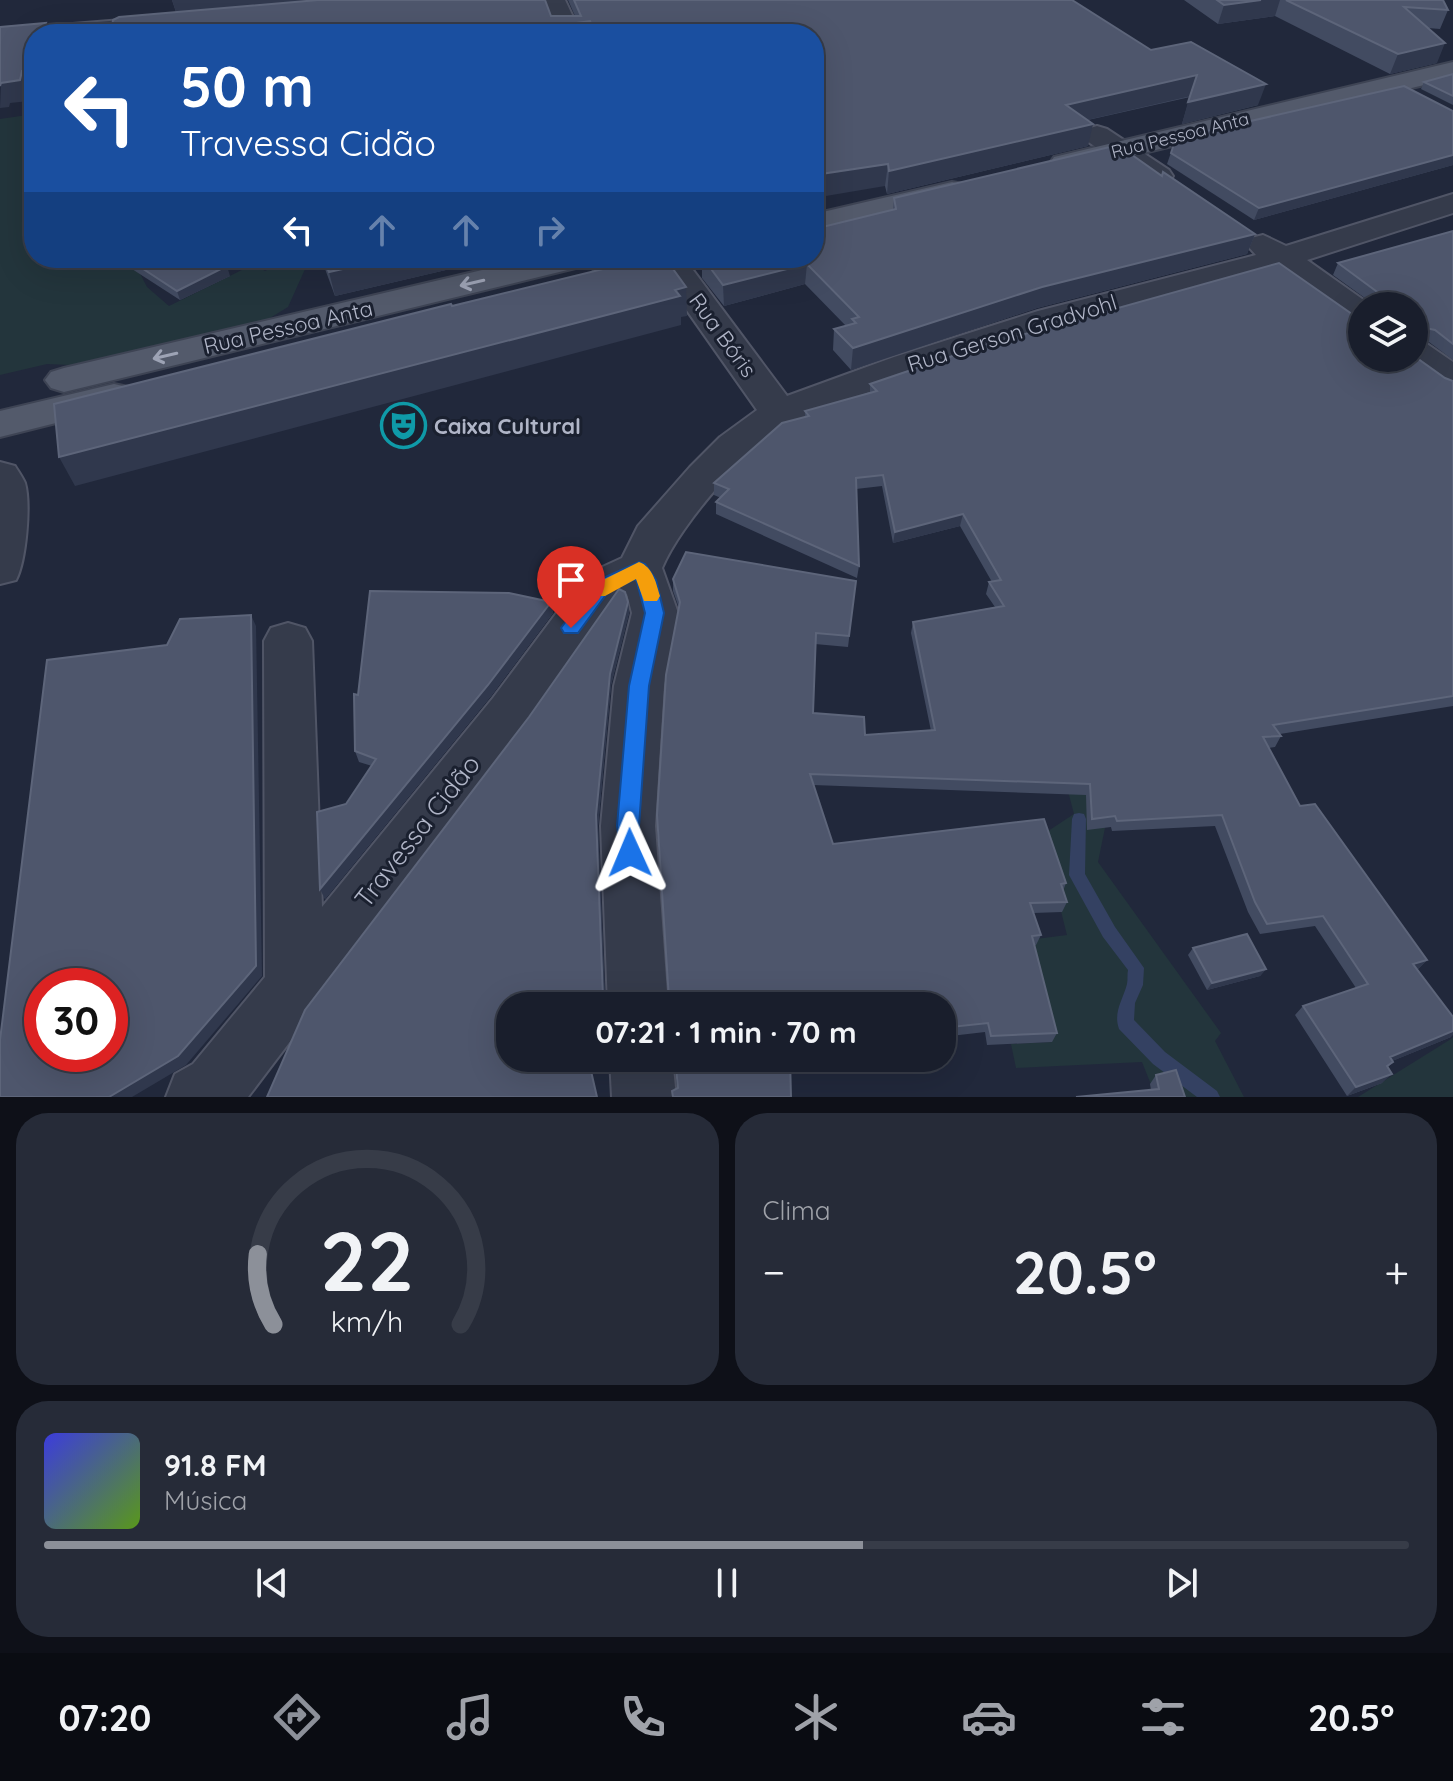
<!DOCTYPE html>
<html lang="pt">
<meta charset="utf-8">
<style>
:root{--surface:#191e2c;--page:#262b38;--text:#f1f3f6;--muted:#9fa2a9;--line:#373c48;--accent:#8c9099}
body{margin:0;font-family:Quicksand,sans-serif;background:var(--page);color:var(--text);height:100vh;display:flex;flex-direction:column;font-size:30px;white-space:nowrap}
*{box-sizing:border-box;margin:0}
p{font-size:26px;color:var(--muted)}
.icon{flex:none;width:44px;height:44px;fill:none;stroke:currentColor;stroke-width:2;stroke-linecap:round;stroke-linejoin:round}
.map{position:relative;height:1097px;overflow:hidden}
.details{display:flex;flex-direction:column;gap:16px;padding:16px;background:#0e1018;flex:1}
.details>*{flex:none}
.hud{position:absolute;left:24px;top:24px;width:800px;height:244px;border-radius:32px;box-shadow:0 8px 32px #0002,0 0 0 2px var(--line);background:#1a4fa0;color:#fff;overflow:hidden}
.buttons{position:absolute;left:1348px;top:292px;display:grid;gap:16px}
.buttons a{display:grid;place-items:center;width:80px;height:80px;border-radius:50%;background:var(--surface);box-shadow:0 8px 32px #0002,0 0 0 2px var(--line);font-size:40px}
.speed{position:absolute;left:24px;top:968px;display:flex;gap:16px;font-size:40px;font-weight:700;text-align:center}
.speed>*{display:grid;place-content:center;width:104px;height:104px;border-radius:50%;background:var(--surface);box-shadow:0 8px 32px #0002,0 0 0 2px var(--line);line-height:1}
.speed .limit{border:12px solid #d22;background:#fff;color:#111}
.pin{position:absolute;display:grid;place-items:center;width:68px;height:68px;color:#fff;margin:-82px -34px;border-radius:50% 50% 50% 0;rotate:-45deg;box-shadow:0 0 8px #0007}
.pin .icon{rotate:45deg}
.me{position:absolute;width:88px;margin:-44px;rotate:359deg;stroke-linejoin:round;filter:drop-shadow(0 0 6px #0008)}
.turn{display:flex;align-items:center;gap:28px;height:168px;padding:0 24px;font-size:36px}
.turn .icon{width:104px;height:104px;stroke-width:2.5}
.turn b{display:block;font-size:56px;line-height:68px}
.lanes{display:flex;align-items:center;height:76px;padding:0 24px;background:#0003;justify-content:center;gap:40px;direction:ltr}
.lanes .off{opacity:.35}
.big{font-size:60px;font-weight:700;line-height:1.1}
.details .widget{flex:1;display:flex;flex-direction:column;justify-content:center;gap:12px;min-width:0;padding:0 28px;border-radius:32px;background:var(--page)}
.details .dial{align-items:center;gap:0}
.dial svg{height:208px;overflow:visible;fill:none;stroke:var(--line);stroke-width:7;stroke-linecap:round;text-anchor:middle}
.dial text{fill:var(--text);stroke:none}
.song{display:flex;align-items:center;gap:24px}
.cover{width:96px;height:96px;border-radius:12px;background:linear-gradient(135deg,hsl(240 70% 55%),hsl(90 70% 35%))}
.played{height:8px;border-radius:4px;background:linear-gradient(90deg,var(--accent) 60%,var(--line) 60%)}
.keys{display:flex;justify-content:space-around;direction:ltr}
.heat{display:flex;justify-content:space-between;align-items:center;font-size:44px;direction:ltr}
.details .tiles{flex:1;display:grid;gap:16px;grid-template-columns:1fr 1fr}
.widget:last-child{grid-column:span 2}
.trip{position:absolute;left:496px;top:992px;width:460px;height:80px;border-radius:32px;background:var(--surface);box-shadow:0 8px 32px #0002,0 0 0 2px var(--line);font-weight:700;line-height:80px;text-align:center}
.menu{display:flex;height:128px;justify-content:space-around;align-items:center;background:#0a0c12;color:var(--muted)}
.menu .icon{width:56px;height:56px}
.menu .current{color:var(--accent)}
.menu b{font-size:36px;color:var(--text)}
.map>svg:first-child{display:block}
.green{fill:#23353c}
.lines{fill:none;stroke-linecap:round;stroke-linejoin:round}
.stream{fill:#344162;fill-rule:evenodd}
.minor-casing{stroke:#505566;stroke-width:4}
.major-casing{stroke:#3e4454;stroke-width:4}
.minor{fill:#353b4b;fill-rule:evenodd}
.major{fill:#535a6b;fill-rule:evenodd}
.wall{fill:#424b61}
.shaded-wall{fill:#30384d}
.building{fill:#4e566c;stroke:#5d657a;stroke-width:2;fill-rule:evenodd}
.oneway{stroke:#9da3b5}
.route{fill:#1a73e8;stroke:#114b97;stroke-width:2}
.slow{fill:#f59e0b}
.labels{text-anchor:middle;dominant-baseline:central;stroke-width:6;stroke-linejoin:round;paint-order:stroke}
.far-street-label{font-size:18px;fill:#b0b5c7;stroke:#1a202f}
.street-label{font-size:22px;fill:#b0b5c7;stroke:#1a202f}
.poi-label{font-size:22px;font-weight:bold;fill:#b0b5c7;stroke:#1a202f;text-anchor:start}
.near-street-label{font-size:26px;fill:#b0b5c7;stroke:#1a202f}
</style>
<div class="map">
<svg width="1453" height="1097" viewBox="0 0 1453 1097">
<rect width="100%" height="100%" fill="#21283b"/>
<!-- green -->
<g class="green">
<polygon points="34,114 34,258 132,258 147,287 169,306 254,264 265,271 285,261 282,258 310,258 288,307 265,321 70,365 47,364 0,375 0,119"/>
<polygon points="1063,772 1091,773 1106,823 1098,862 1221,1033 1215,1041 1244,1097 1156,1097 1142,1062 1016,1068 1011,1044 1052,1042 989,945 1067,935 1042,835 1074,814"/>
<polygon points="1453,1037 1453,1097 1358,1097 1451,1039"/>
</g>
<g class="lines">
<!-- stream -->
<path class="stream" d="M1079 813 1084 814 1086 819 1085 874 1115 927 1144 968 1143 985 1135 1003 1134 1020 1165 1052 1217 1091 1220 1097H1197L1153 1064 1119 1029C1113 1012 1123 1000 1127 984 1128 979 1127 975 1128 970L1103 937 1069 875 1072 819 1074 814Z"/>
<defs>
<g id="minor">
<polygon points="541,0 565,0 581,34 555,34"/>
<polygon points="171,16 180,18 183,23 180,28 131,34 35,34 39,29 48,26"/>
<polygon points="1097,126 1107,129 1169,170 1173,176 1169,182 1158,185 1147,182 1087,141 1083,135 1087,129"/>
<path d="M1453 194V213L1307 260 1372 306H1362V326L1349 323 1277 270C1143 305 1009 339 880 388 852 399 822 408 795 421 750 443 681 523 662 568L678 613 664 686 655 826 668 1006H608L601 826 614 686 632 613 627 594 617 599 529 726 248 1097H166L175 1074 193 1064 265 977 264 641 271 628 288 623 305 628 312 641 322 907 493 698 585 575 622 558 638 526 690 467 720 437 757 410 650 258H684L787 396 894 357 1038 311 1256 255 1247 245 1251 238 1263 235 1286 246Z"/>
<polygon points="1414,341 1427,344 1453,362 1453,391 1440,387 1401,360 1414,358"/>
<path d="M0 462 15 466C18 471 23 478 25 483 31 504 26 561 16 580L0 584Z"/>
<polygon points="610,1058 672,1058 676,1097 612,1097"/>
</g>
<g id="major">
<polygon points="1453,62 1453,78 1065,172 1054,169 1050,163 1054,157"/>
<polygon points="952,182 963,184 967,191 963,198 814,234 814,214"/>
<polygon points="533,258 593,258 588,265 64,392 51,388 45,380 51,372 64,368"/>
<polygon points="636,258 693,258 688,265 608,285 596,282 591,275 596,268"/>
<polygon points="114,384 128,387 133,396 128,405 0,437 0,411"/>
</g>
</defs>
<!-- minor casing -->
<use href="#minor" class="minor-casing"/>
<!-- major casing -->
<use href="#major" class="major-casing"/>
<!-- minor -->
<use href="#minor" class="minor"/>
<!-- major -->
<use href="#major" class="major"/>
</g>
<!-- wall -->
<g class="wall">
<polygon points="172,0 318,0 551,16 575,16 568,0 1072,0 1151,50 1258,105 1182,124 1190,97 1088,120 1088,146 887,194 885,186 814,34 111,34 176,12"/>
<polygon points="1184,0 1443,0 1448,10 1440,29 1428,28 1437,63 1390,74 1275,16 1218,24"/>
<polygon points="1453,74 1453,105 1421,89 1424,82"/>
<polygon points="1453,111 1453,165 1254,220 1167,164 1176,138"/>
<polygon points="1162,176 1255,234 1247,254 1037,308 851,370 833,350 834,329 846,326 805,284 724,306 702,278 702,258 893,210 894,198"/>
<polygon points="1453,231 1453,360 1429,342 1417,339 1414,306 1366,306 1369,301 1333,275 1338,263"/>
<polygon points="321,258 497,258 335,296"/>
<polygon points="128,259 230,276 180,300 132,269"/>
<polygon points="1362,358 1453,381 1453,706 1280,734 1281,736 1275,747 1268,748 1300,806 1427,960 1417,970 1451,1037 1392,1061 1393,1062 1388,1067 1382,1083 1347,1096 1295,1015 1303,1006 1356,988 1315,926 1260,934 1248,912 1215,826 1112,831 1111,827 1087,830 1086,795 813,785 833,844 1066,883 1063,891 1067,902 1062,912 1033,913 1041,935 1036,945 1034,946 1057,1033 1052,1042 987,1045 985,1032 942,1037 942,1006 510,1006 267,1097 628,602 629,613 611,685 598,826 605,998 606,1000 669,999 679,608 673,591 673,579 856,581 848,647 815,644 813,713 865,735 931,731 911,633 913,622 995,607 986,594 989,582 992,582 960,526 893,543 882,486 856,489 859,566 857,578 716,514 716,502 721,498 714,495 714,483 805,417 805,411 870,393 870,384"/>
<polygon points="551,602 553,613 491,696 325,899 320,889 346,804 372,766 359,762 355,751 358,695"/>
<polygon points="1193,948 1266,969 1260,976 1207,990 1188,955"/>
<polygon points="1156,1075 1185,1097 1151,1090 1150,1084"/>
</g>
<!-- shaded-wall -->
<g class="shaded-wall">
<polygon points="172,0 318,0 176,12"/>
<polygon points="1261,0 1280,0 1275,16 1218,24 1224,5"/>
<polygon points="590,21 591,34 496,34"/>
<polygon points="46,23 50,34 42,34"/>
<polygon points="1445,43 1437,63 1390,74 1398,54"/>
<polygon points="34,60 34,92 31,92 29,101 10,103 9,107 0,108 1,83 22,71"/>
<polygon points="1197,75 1191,96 1061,126 1066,105"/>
<polygon points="1266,84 1258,105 1182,124 1188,102"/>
<polygon points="1093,124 1088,146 887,194 889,171"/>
<polygon points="1453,155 1453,165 1254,220 1259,208"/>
<polygon points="888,164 885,186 814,198 814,175"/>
<polygon points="1255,234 1247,254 1037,308 851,370 853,348 1042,287"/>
<polygon points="392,258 497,258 335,296 329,272"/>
<polygon points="807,264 805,284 724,306 723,285"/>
<polygon points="227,266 230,276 180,300 177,291"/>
<polygon points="686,287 687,316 681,317 681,325 75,486 59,457"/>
<polygon points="963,514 960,526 893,543 895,532"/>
<polygon points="551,602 553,613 491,696 325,899 320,889"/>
<polygon points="628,602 629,613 611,685 598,826 605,1006 603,997 596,815 610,674"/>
<polygon points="251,615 256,626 262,976 186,1065 132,1097 109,1097"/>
<polygon points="1427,960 1417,970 1413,964"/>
<polygon points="1266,969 1260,976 1207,990 1212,983"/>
<polygon points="1453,1031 1453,1035 1451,1037 1380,1066 1390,1057"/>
<polygon points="1392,1074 1382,1083 1347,1096 1356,1087"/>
</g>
<!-- building -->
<g class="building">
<polygon points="318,0 545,0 551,16 581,16 574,0 1072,0 1151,50 1191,42 1266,84 1188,102 1197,75 1066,105 1093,124 889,171 888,164 814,175 814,34 596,34 590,21 496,34 111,34 113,20 119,17"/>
<polygon points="1217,0 1261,0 1224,5"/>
<polygon points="1286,0 1443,0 1448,10 1404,7 1445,43 1398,54"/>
<polygon points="46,23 42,34 34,34 34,60 31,70 22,71 20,80 1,83 0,86 0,27"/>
<polygon points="1453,74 1453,96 1424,82"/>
<polygon points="1404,86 1453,111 1453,155 1259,208 1171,153 1176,138"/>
<polygon points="1118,145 1162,176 1163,172 1255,234 1042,287 853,348 834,329 856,323 852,319 859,317 807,264 723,285 703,258 814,258 814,229 896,209 894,198"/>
<polygon points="1453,231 1453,344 1435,330 1421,327 1417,330 1417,344 1414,345 1414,306 1370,306 1370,298 1380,294 1338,263"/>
<polygon points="128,258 213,258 227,266 177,291 128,259"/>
<polygon points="323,258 392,258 329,272"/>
<polygon points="648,258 651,258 654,261 665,258 686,287 675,290 680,296 59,457 54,404 451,304 452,306"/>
<polygon points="1279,263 1352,314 1362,316 1362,358 1414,358 1414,356 1445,378 1453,381 1453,696 1273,725 1281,736 1263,737 1300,806 1315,804 1427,960 1413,964 1453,1017 1453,1031 1390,1057 1393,1062 1387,1066 1392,1074 1356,1087 1303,1006 1368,984 1323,916 1267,924 1255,902 1222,815 1117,821 1115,816 1092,819 1090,784 810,774 833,844 1044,819 1066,883 1061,884 1067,902 1030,903 1041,935 1032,936 1057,1033 991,1036 988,1023 942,1028 942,1006 510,1006 510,1058 588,1058 597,1097 267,1097 305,1010 529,717 619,589 625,592 628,602 610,674 596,815 603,997 606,1000 669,999 657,815 666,675 680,602 673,579 686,552 856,581 849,636 816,633 813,713 864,717 865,735 935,730 913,622 1004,606 989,582 1001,580 963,514 895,532 883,475 856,478 859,566 716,502 729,489 714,483 782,423 809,416 805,411 877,391 870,384 982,346"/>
<polygon points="370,591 509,593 551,602 488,685 320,889 317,812 346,804 376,759 355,751 354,694 358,695"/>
<path d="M251 615 256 966 178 1056 109 1097H0V1040L47 660 167 645 180 619ZM42 986H110V1054H42Z"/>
<polygon points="1247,934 1266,969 1212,983 1193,948"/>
<polygon points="675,1058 790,1058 791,1097 673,1097 672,1091 678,1088"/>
<polygon points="1176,1070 1185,1097 1076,1097 1159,1089 1156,1075"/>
</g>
<!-- one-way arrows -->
<defs><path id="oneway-shaft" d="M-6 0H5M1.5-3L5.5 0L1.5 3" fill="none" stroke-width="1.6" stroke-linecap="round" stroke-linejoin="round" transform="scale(2)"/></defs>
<g class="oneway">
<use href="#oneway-shaft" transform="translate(472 283) rotate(167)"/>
<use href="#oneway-shaft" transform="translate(165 356) rotate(167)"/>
</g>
<!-- route -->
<polygon class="route" points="639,562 645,564 656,580 664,613 649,686 639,826 641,853 638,860 630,863 622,860 617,826 629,686 645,613 637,582 635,579 608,592 578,633 564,633 561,628 594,582"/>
<!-- slow -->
<path class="slow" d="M639 562C653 567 656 583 660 596L657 601H644L636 579 605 596H591L589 591 591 586Z"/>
<!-- icons -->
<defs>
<symbol id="theatre-ring" viewBox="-11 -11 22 22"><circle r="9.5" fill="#1a202f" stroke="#0f9aa8" stroke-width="1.5"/><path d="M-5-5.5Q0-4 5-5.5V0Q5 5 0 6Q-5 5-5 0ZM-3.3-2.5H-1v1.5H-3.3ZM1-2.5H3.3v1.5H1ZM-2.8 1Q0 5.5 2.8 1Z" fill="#0f9aa8"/></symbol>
</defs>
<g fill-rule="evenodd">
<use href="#theatre-ring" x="378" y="400" width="51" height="51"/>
</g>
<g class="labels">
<!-- far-street labels -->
<g class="far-street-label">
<text transform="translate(1180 135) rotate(-14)">Rua Pessoa Anta</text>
</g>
<!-- street labels -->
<g class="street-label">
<text transform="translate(288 327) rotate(-13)">Rua Pessoa Anta</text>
<text transform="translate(1012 333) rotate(-17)">Rua Gerson Gradvohl</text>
<text transform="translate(723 335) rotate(54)">Rua Bóris</text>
</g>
<!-- poi labels -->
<g class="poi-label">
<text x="434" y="426">Caixa Cultural</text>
</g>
<!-- near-street labels -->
<g class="near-street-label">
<text transform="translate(417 831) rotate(-52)">Travessa Cidão</text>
</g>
</g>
</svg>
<div class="buttons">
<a><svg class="icon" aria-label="layers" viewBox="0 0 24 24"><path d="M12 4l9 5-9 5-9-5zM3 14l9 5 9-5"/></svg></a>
</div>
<div class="speed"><div class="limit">30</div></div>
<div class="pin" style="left:571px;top:628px;background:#d93025"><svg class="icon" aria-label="arrive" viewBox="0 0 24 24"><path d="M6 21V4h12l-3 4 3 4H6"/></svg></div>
<svg class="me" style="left:630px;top:853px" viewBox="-20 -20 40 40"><path d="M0-17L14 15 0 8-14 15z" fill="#1a73e8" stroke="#fff" stroke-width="4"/></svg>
<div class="trip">07:21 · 1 min · 70 m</div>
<div class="hud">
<div class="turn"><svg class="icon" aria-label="left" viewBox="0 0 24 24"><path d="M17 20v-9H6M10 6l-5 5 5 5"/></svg><div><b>50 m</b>Travessa Cidão</div></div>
<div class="lanes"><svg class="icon" aria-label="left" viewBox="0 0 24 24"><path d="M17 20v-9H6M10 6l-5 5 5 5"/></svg><svg class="icon off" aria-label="ahead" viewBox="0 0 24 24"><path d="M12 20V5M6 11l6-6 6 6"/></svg><svg class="icon off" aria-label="ahead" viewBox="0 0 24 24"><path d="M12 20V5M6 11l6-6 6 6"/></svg><svg class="icon off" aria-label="right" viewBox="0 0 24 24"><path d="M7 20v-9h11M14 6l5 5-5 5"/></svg></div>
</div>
</div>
<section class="details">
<div class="tiles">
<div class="widget dial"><svg viewBox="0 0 100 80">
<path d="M14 69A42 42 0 1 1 86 69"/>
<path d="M14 69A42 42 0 0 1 8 42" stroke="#8c9099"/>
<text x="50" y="56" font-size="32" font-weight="700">22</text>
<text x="50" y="72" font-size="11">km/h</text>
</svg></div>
<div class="widget"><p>Clima</p>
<div class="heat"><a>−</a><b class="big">20.5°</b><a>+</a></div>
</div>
<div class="widget">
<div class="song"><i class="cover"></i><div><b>91.8 FM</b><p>Música</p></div></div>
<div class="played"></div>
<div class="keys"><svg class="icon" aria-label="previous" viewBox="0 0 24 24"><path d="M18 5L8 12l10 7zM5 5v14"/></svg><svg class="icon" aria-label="pause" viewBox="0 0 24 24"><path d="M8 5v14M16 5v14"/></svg><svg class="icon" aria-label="next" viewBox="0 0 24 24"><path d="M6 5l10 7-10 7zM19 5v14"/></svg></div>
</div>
</div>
</section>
<nav class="menu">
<b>07:20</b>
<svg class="icon current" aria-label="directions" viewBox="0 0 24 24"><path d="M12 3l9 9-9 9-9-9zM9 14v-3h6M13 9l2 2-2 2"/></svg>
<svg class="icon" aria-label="music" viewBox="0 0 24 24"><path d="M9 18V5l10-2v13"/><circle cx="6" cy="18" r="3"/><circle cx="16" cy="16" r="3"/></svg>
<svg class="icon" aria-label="phone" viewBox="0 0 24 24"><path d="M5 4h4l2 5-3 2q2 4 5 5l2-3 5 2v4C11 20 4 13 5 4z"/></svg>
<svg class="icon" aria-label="climate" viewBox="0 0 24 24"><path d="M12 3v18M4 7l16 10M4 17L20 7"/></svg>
<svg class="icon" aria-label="car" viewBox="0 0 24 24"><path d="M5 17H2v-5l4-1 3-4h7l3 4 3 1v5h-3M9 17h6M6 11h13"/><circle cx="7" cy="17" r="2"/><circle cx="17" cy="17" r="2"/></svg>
<svg class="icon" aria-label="filters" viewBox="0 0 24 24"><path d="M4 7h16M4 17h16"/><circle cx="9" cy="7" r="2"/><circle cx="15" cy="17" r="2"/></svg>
<b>20.5°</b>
</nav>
